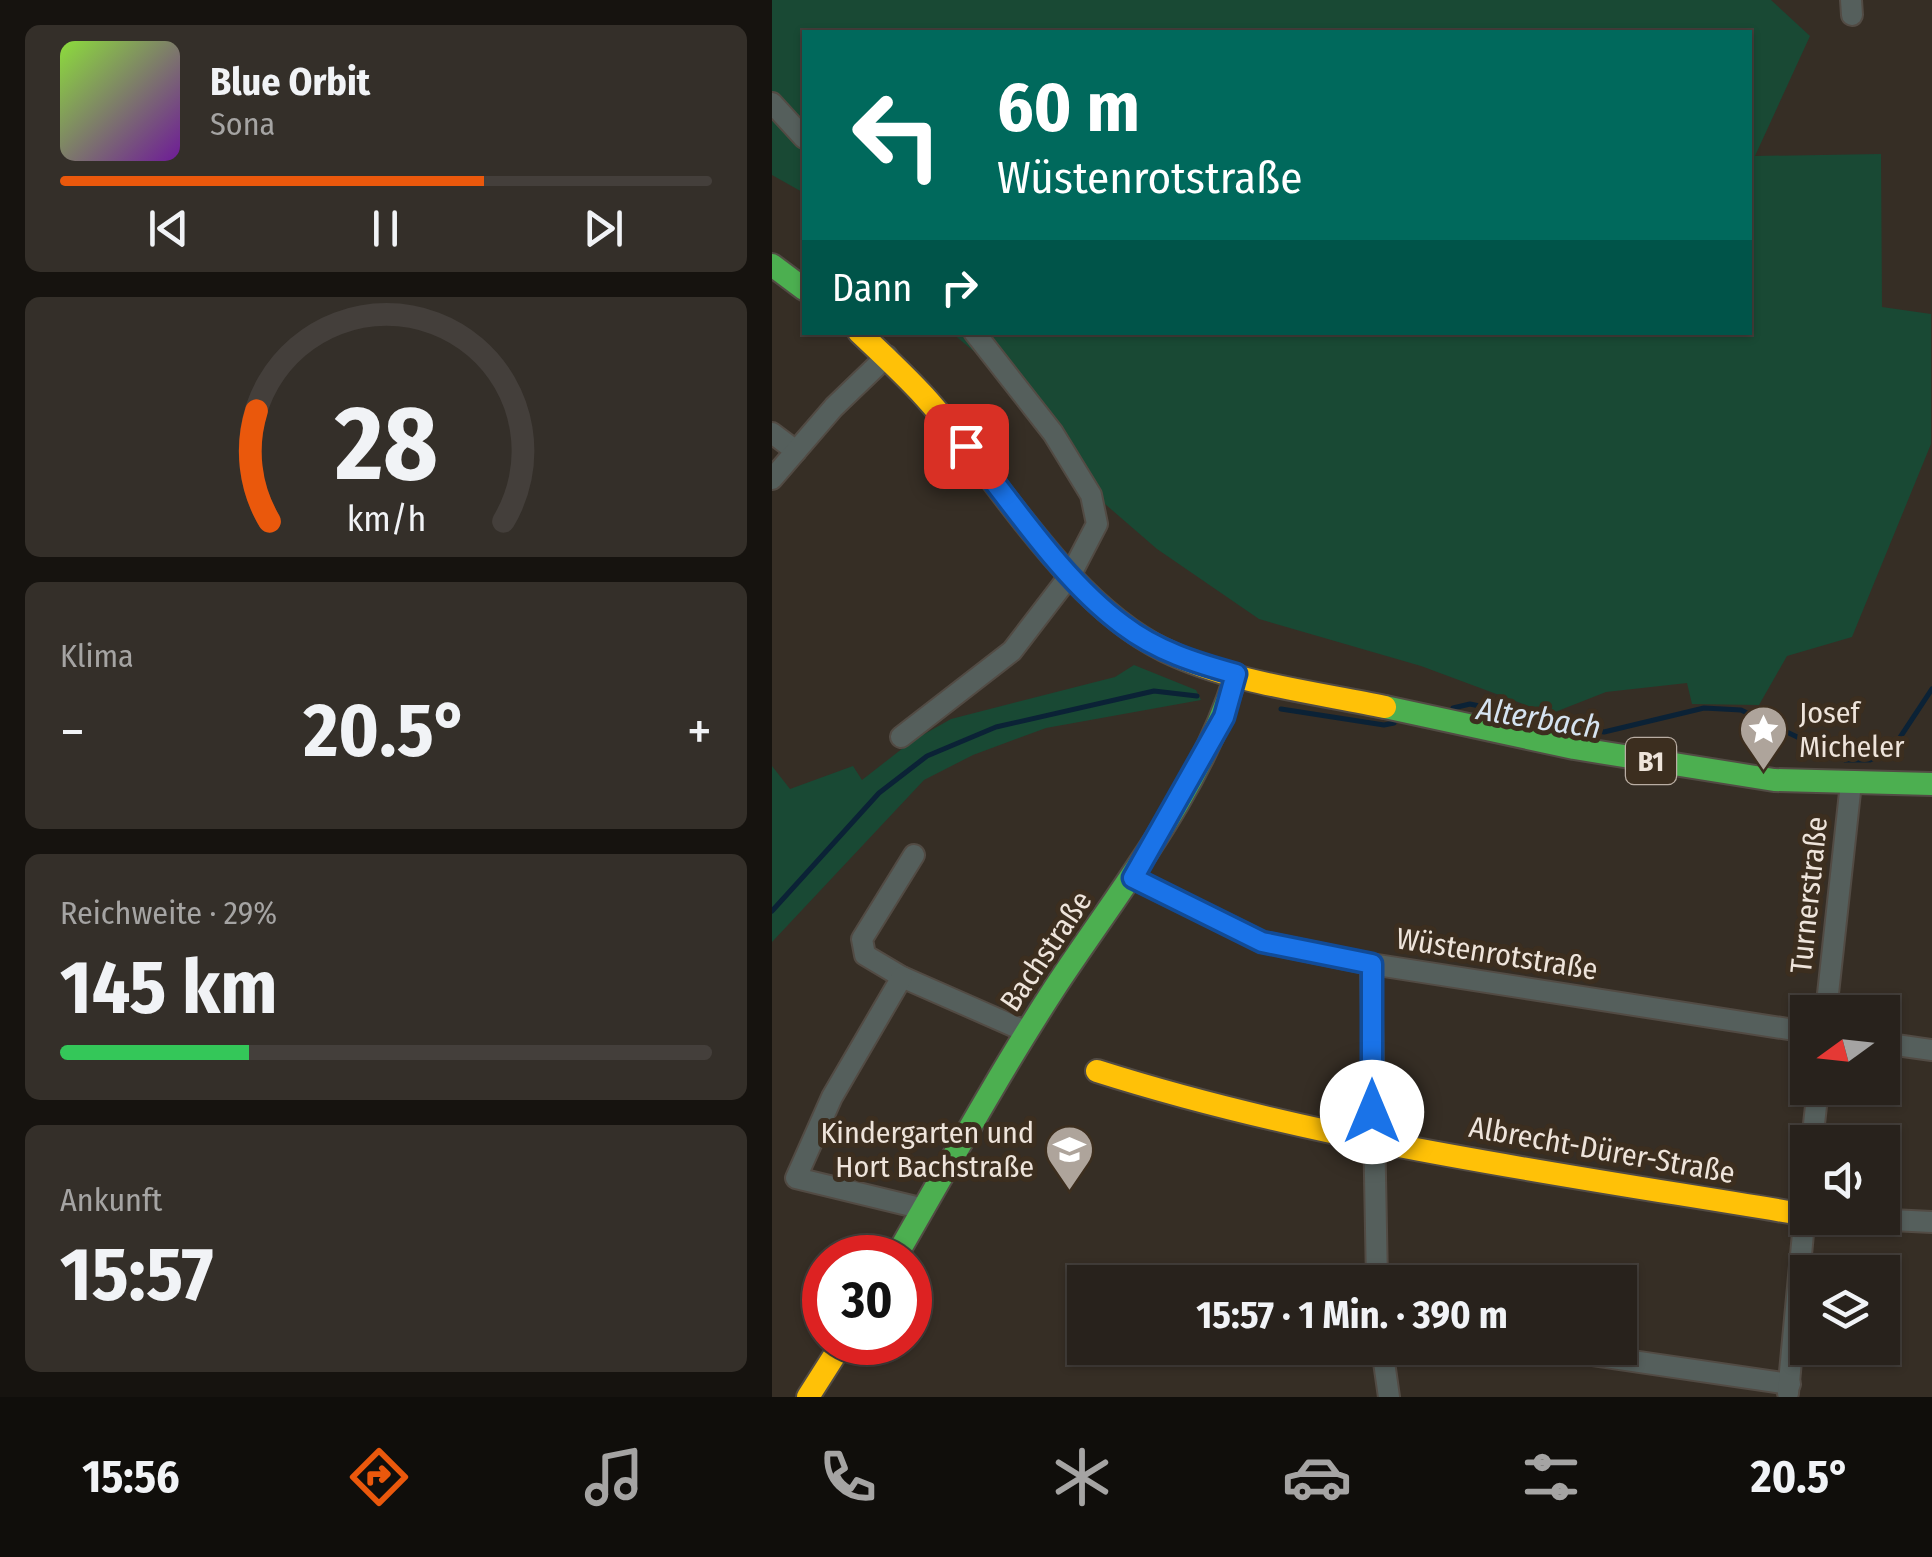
<!DOCTYPE html>
<html lang="de">
<meta charset="utf-8">
<style>
:root{--surface:#28221c;--page:#342f29;--text:#f1f3f6;--muted:#a5a4a3;--line:#443f3b;--accent:#ea580c}
body{margin:0;font-family:"Fira Sans Condensed",sans-serif;background:var(--page);color:var(--text);height:100vh;display:flex;flex-direction:column;font-size:38px;white-space:nowrap}
*{box-sizing:border-box;margin:0}
p{font-size:32px;color:var(--muted)}
.icon{flex:none;width:55px;height:55px;fill:none;stroke:currentColor;stroke-width:2;stroke-linecap:round;stroke-linejoin:round}
.map{position:relative;flex:1;overflow:hidden}
.side{display:flex;flex-direction:column;gap:25px;padding:25px;background:#16130f;width:772px}
.side>*{flex:none}
.top-card{position:absolute;left:30px;top:30px;width:950px;height:305px;border-radius:0px;box-shadow:0 2px 8px #0004,0 0 0 2px var(--line);background:#00695c;color:#fff;overflow:hidden}
.needle{width:65px;rotate:255deg}
.fabs{position:absolute;left:1018px;top:995px;display:grid;gap:20px}
.fabs a{display:grid;place-items:center;width:110px;height:110px;border-radius:0px;background:var(--surface);box-shadow:0 2px 8px #0004,0 0 0 2px var(--line);font-size:50px}
.speed{position:absolute;left:30px;top:1235px;display:flex;gap:20px;font-size:50px;font-weight:700;text-align:center}
.speed>*{display:grid;place-content:center;width:130px;height:130px;border-radius:50%;background:var(--surface);box-shadow:0 2px 8px #0004,0 0 0 2px var(--line);line-height:1}
.speed .limit{border:15px solid #d22;background:#fff;color:#111}
.pin{position:absolute;display:grid;place-items:center;width:85px;height:85px;color:#fff;margin:-42px;border-radius:20px;box-shadow:0 5px 15px #0006}
.me{position:absolute;width:110px;margin:-55px;rotate:0deg;stroke-linejoin:round;filter:drop-shadow(0 0 8px #0008)}
.turn{display:flex;align-items:center;gap:35px;height:210px;padding:0 30px;font-size:45px}
.turn .icon{width:130px;height:130px;stroke-width:2.5}
.turn b{display:block;font-size:70px;line-height:85px}
.then{display:flex;align-items:center;height:95px;padding:0 30px;background:#0003;gap:20px;font-size:38px}
.big{font-size:75px;font-weight:700;line-height:1.1}
.side .card{flex:1;display:flex;flex-direction:column;justify-content:center;gap:15px;min-width:0;padding:0 35px;border-radius:15px;background:var(--page)}
.side .dial{align-items:center;gap:0}
.dial svg{height:260px;overflow:visible;fill:none;stroke:var(--line);stroke-width:7;stroke-linecap:round;text-anchor:middle}
.dial text{fill:var(--text);stroke:none}
.song{display:flex;align-items:center;gap:30px}
.cover{width:120px;height:120px;border-radius:15px;background:linear-gradient(135deg,hsl(90 70% 55%),hsl(280 70% 35%))}
.played{height:10px;border-radius:5px;background:linear-gradient(90deg,var(--accent) 65%,var(--line) 65%)}
.keys{display:flex;justify-content:space-around;direction:ltr}
.heat{display:flex;justify-content:space-between;align-items:center;font-size:55px;direction:ltr}
.charge{height:15px;border-radius:8px;background:linear-gradient(90deg,#34c759 29%,var(--line) 0)}
.trip{position:absolute;left:295px;top:1265px;width:570px;height:100px;border-radius:0px;background:var(--surface);box-shadow:0 2px 8px #0004,0 0 0 2px var(--line);font-weight:700;line-height:100px;text-align:center}
.menu{display:flex;height:160px;justify-content:space-around;align-items:center;background:#100e0b;color:var(--muted)}
.menu .icon{width:70px;height:70px}
.menu .current{color:var(--accent)}
.menu b{font-size:45px;color:var(--text)}
main{display:flex;flex:1;min-height:0}
.map>svg:first-child{display:block}
.green{fill:#194934}
.lines{fill:none;stroke-linecap:round;stroke-linejoin:round}
.stream{stroke:#0b2236;stroke-width:5}
.street-casing{stroke:#524b44;stroke-width:24}
.fast-casing{stroke:#524b44;stroke-width:26}
.slow-casing{stroke:#524b44;stroke-width:26}
.street{stroke:#555f5c;stroke-width:20}
.fast{stroke:#4caf50;stroke-width:22}
.slow{stroke:#ffc107;stroke-width:22}
.route-casing{stroke:#114b97;stroke-width:25}
.route{stroke:#1a73e8;stroke-width:18}
.labels{text-anchor:middle;dominant-baseline:central;stroke-width:10;stroke-linejoin:round;paint-order:stroke}
.shield{fill:#3c2e1f;stroke:#b9ada3;stroke-width:2.5}
.shield-label{font-size:28px;font-weight:bold;fill:#eee4db}
.poi-label{font-size:30px;fill:#eee4db;stroke:#3c2e1f;text-anchor:start}
.street-label{font-size:30px;fill:#eee4db;stroke:#3c2e1f}
.water-label{font-size:32px;font-style:italic;fill:#d5e3f1;stroke:#3c2e1f}
</style>
<main>
<section class="side">
<div class="card">
<div class="song"><i class="cover"></i><div><b>Blue Orbit</b><p>Sona</p></div></div>
<div class="played"></div>
<div class="keys"><svg class="icon" aria-label="previous" viewBox="0 0 24 24"><path d="M18 5L8 12l10 7zM5 5v14"/></svg><svg class="icon" aria-label="pause" viewBox="0 0 24 24"><path d="M8 5v14M16 5v14"/></svg><svg class="icon" aria-label="next" viewBox="0 0 24 24"><path d="M6 5l10 7-10 7zM19 5v14"/></svg></div>
</div>
<div class="card dial"><svg viewBox="0 0 100 80">
<path d="M14 69A42 42 0 1 1 86 69"/>
<path d="M14 69A42 42 0 0 1 10 35" stroke="#ea580c"/>
<text x="50" y="56" font-size="32" font-weight="700">28</text>
<text x="50" y="72" font-size="11">km/h</text>
</svg></div>
<div class="card"><p>Klima</p>
<div class="heat"><a>−</a><b class="big">20.5°</b><a>+</a></div>
</div>
<div class="card"><p>Reichweite · 29%</p><b class="big">145 km</b><div class="charge"></div></div>
<div class="card"><p>Ankunft</p><b class="big">15:57</b></div>
</section>
<div class="map">
<svg width="1160" height="1397" viewBox="0 0 1160 1397">
<rect width="100%" height="100%" fill="#362e25"/>
<!-- green -->
<g class="green">
<polygon points="0,0 999,0 1038,36 983,156 1109,154 1110,307 1159,314 1159,444 1080,637 1015,656 987,705 920,704 915,683 834,692 778,714 649,666 487,619 385,549 303,478 236,380 180,333 978,332 978,32 32,32 32,193 0,175"/>
<polygon points="362,665 424,690 429,700 274,728 201,755 152,780 0,942 0,766 18,789 81,766 90,780 140,741 179,719 343,677"/>
</g>
<g class="lines">
<!-- stream -->
<g class="stream">
<polyline points="681,708 698,704 832,732 932,708 969,710 1073,760 1098,760 1119,751 1160,689"/>
<polyline points="509,709 612,725 622,723"/>
<polyline points="0,911 107,793 155,756 224,727 382,691 425,696"/>
</g>
<defs>
<g id="street">
<polyline points="1079,0 1080,15"/>
<polyline points="0,103 32,138"/>
<polyline points="0,433 24,451"/>
<polyline points="0,479 62,407 115,356"/>
<polyline points="129,737 240,651 299,574 325,524 319,495 281,433 202,332"/>
<polyline points="142,855 90,939 93,955 130,977 255,1032"/>
<polyline points="361,878 490,942 599,964 1035,1032"/>
<polyline points="599,964 605,1282"/>
<polyline points="130,977 60,1097 24,1178 152,1209"/>
<polyline points="1054,1012 1079,783"/>
<polyline points="1110,1043 1160,1050"/>
<polyline points="1040,1142 1046,1088"/>
<polyline points="1079,1218 1160,1222"/>
<polyline points="610,1348 617,1397"/>
<polyline points="772,1348 1018,1384"/>
<polyline points="1016,1393 1035,1191"/>
</g>
<g id="fast">
<polyline points="0,265 32,289"/>
<polyline points="613,707 802,748 1002,780 1160,784"/>
<path d="M123 1258C175 1168 225 1077 282 989 349 887 427 794 464 675"/>
</g>
<g id="slow">
<path d="M87 332C109 353 132 374 152 396 225 476 294 602 392 650 459 683 541 692 613 707"/>
<path d="M325 1071C555 1144 797 1175 1035 1215"/>
<polyline points="36,1397 71,1342"/>
</g>
</defs>
<!-- street casing -->
<use href="#street" class="street-casing"/>
<!-- fast casing -->
<use href="#fast" class="fast-casing"/>
<!-- slow casing -->
<use href="#slow" class="slow-casing"/>
<!-- street -->
<use href="#street" class="street"/>
<!-- fast -->
<use href="#fast" class="fast"/>
<!-- slow -->
<use href="#slow" class="slow"/>
</g>
<g class="lines">
<defs>
<path id="route" d="M194 446C242 505 289 579 351 625 385 651 424 663 464 674L452 717 361 878 490 942 600 964V1112"/>
</defs>
<!-- route casing -->
<use href="#route" class="route-casing"/>
<!-- route -->
<use href="#route" class="route"/>
</g>
<!-- icons -->
<defs>
<symbol id="sight-pin" viewBox="-11 -11 22 30"><path d="M0 17L-7.5 6A9.5 9.5 0 1 1 7.5 6Z" fill="#aea49b" stroke="#3c2e1f"/><path d="M0-6L1.8-2.2L6-1.7L2.9 1.2L3.7 5.4L0 3.3L-3.7 5.4L-2.9 1.2L-6-1.7L-1.8-2.2Z" fill="#fff"/></symbol>
<symbol id="school-pin" viewBox="-11 -11 22 30"><path d="M0 17L-7.5 6A9.5 9.5 0 1 1 7.5 6Z" fill="#aea49b" stroke="#3c2e1f"/><path d="M0-5L7-2L0 1L-7-2ZM-4 1L0 2.5L4 1V4Q0 6-4 4Z" fill="#fff"/></symbol>
</defs>
<g fill-rule="evenodd">
<use href="#sight-pin" x="964" y="702" width="55" height="75"/>
<use href="#school-pin" x="270" y="1122" width="55" height="75"/>
</g>
<g class="labels">
<!-- shield labels -->
<rect class="shield" x="854" y="738" width="50" height="46" rx="8"/>
<g class="shield-label">
<text x="879" y="761">B1</text>
</g>
<!-- poi labels -->
<g class="poi-label">
<text x="1027" y="713">Josef<tspan x="1027" dy="34">Micheler</tspan></text>
<text x="262" y="1133" text-anchor="end">Kindergarten und<tspan x="262" dy="34">Hort Bachstraße</tspan></text>
</g>
<!-- street labels -->
<g class="street-label">
<text transform="translate(1037 895) rotate(-84)">Turnerstraße</text>
<text transform="translate(274 951) rotate(-56)">Bachstraße</text>
<text transform="translate(725 954) rotate(9)">Wüstenrotstraße</text>
<text transform="translate(830 1150) rotate(10)">Albrecht-Dürer-Straße</text>
</g>
<!-- water labels -->
<g class="water-label">
<text transform="translate(767 718) rotate(9)">Alterbach</text>
</g>
</g>
</svg>
<div class="fabs">
<a><svg class="needle" viewBox="-14 -14 28 28"><path d="M0-13l5 13h-10z" fill="#e53935"/><path d="M0 13l5-13h-10z" fill="#a5a4a3"/></svg></a>
<a><svg class="icon" aria-label="sound" viewBox="0 0 24 24"><path d="M4 9h4l5-4v14l-5-4H4zM17 9q2 3 0 6"/></svg></a>
<a><svg class="icon" aria-label="layers" viewBox="0 0 24 24"><path d="M12 4l9 5-9 5-9-5zM3 14l9 5 9-5"/></svg></a>
</div>
<div class="speed"><div class="limit">30</div></div>
<div class="pin" style="left:194px;top:446px;background:#d93025"><svg class="icon" aria-label="arrive" viewBox="0 0 24 24"><path d="M6 21V4h12l-3 4 3 4H6"/></svg></div>
<svg class="me" style="left:600px;top:1112px" viewBox="-20 -20 40 40"><circle r="19" fill="#fff"/><path d="M0-13L10 11 0 6-10 11z" fill="#1a73e8"/></svg>
<div class="trip">15:57 · 1 Min. · 390 m</div>
<div class="top-card">
<div class="turn"><svg class="icon" aria-label="left" viewBox="0 0 24 24"><path d="M17 20v-9H6M10 6l-5 5 5 5"/></svg><div><b>60 m</b>Wüstenrotstraße</div></div>
<div class="then">Dann<svg class="icon" aria-label="right" viewBox="0 0 24 24"><path d="M7 20v-9h11M14 6l5 5-5 5"/></svg></div>
</div>
</div>
</main>
<nav class="menu">
<b>15:56</b>
<svg class="icon current" aria-label="directions" viewBox="0 0 24 24"><path d="M12 3l9 9-9 9-9-9zM9 14v-3h6M13 9l2 2-2 2"/></svg>
<svg class="icon" aria-label="music" viewBox="0 0 24 24"><path d="M9 18V5l10-2v13"/><circle cx="6" cy="18" r="3"/><circle cx="16" cy="16" r="3"/></svg>
<svg class="icon" aria-label="phone" viewBox="0 0 24 24"><path d="M5 4h4l2 5-3 2q2 4 5 5l2-3 5 2v4C11 20 4 13 5 4z"/></svg>
<svg class="icon" aria-label="climate" viewBox="0 0 24 24"><path d="M12 3v18M4 7l16 10M4 17L20 7"/></svg>
<svg class="icon" aria-label="car" viewBox="0 0 24 24"><path d="M5 17H2v-5l4-1 3-4h7l3 4 3 1v5h-3M9 17h6M6 11h13"/><circle cx="7" cy="17" r="2"/><circle cx="17" cy="17" r="2"/></svg>
<svg class="icon" aria-label="filters" viewBox="0 0 24 24"><path d="M4 7h16M4 17h16"/><circle cx="9" cy="7" r="2"/><circle cx="15" cy="17" r="2"/></svg>
<b>20.5°</b>
</nav>
